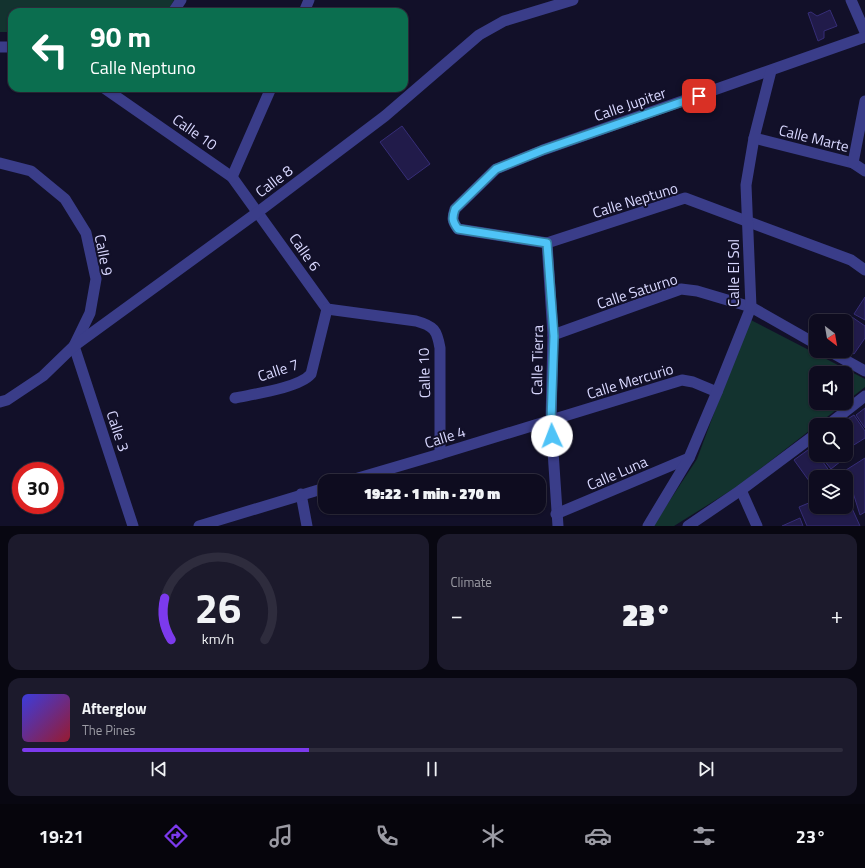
<!DOCTYPE html>
<meta charset="utf-8">
<style>
:root{--surface:#0e0c1f;--page:#1c1a2c;--text:#f1f3f6;--muted:#9b9ba4;--line:#2e2c3d;--accent:#7c3aed}
body{margin:0;font-family:"Titillium Web",sans-serif;background:var(--page);color:var(--text);height:100vh;display:flex;flex-direction:column;font-size:15px;white-space:nowrap}
*{box-sizing:border-box;margin:0}
p{font-size:13px;color:var(--muted)}
.icon{flex:none;width:22px;height:22px;fill:none;stroke:currentColor;stroke-width:2;stroke-linecap:round;stroke-linejoin:round}
.map{position:relative;height:526px;overflow:hidden}
.drawer{display:flex;flex-direction:column;gap:8px;padding:8px;background:#080711;flex:1}
.drawer>*{flex:none}
.guide{position:absolute;left:8px;top:8px;width:400px;height:84px;border-radius:12px;box-shadow:0 1px 3px #0004,0 0 0 1px var(--line);background:#0b6e4f;color:#fff;overflow:hidden}
.needle{width:26px;rotate:149deg}
.controls{position:absolute;left:809px;top:314px;display:grid;gap:8px}
.controls a{display:grid;place-items:center;width:44px;height:44px;border-radius:8px;background:var(--surface);box-shadow:0 1px 3px #0004,0 0 0 1px var(--line);font-size:20px}
.speed{position:absolute;left:12px;top:462px;display:flex;gap:8px;font-size:20px;font-weight:700;text-align:center}
.speed>*{display:grid;place-content:center;width:52px;height:52px;border-radius:50%;background:var(--surface);box-shadow:0 1px 3px #0004,0 0 0 1px var(--line);line-height:1}
.speed .limit{border:6px solid #d22;background:#fff;color:#111}
.pin{position:absolute;display:grid;place-items:center;width:34px;height:34px;color:#fff;margin:-17px;border-radius:8px;box-shadow:0 2px 6px #0006}
.me{position:absolute;width:44px;margin:-22px;rotate:358deg;stroke-linejoin:round;filter:drop-shadow(0 0 3px #0008)}
.turn{display:flex;align-items:center;gap:14px;height:84px;padding:0 16px;font-size:18px}
.turn .icon{width:52px;height:52px;stroke-width:2.5}
.turn b{display:block;font-size:28px;line-height:34px}
.big{font-size:30px;font-weight:800;line-height:1.1}
.drawer .widget{flex:1;display:flex;flex-direction:column;justify-content:center;gap:6px;min-width:0;padding:0 14px;border-radius:12px;background:var(--page)}
.drawer .dial{align-items:center;gap:0}
.dial svg{height:104px;overflow:visible;fill:none;stroke:var(--line);stroke-width:7;stroke-linecap:round;text-anchor:middle}
.dial text{fill:var(--text);stroke:none}
.song{display:flex;align-items:center;gap:12px}
.cover{width:48px;height:48px;border-radius:6px;background:linear-gradient(135deg,hsl(240 70% 55%),hsl(350 70% 35%))}
.played{height:4px;border-radius:2px;background:linear-gradient(90deg,var(--accent) 35%,var(--line) 35%)}
.keys{display:flex;justify-content:space-around;direction:ltr}
.heat{display:flex;justify-content:space-between;align-items:center;font-size:22px;direction:ltr}
.drawer .tiles{flex:1;display:grid;gap:8px;grid-template-columns:1fr 1fr}
.widget:last-child{grid-column:span 2}
.trip{position:absolute;left:318px;top:474px;width:228px;height:40px;border-radius:12px;background:var(--surface);box-shadow:0 1px 3px #0004,0 0 0 1px var(--line);font-weight:800;line-height:40px;text-align:center}
.menu{display:flex;height:64px;justify-content:space-around;align-items:center;background:#06050c;color:var(--muted)}
.menu .icon{width:28px;height:28px}
.menu .on{color:var(--accent)}
.menu b{font-size:18px;color:var(--text)}
.map>svg:first-child{display:block}
.green{fill:#13332f}
.building{fill:#211b4a;stroke:#362d77}
.lines{fill:none;stroke-linecap:round;stroke-linejoin:round}
.minor{stroke:#3a3d89;stroke-width:11}
.route-casing{stroke:#337fa1;stroke-width:10}
.route{stroke:#4fc3f7;stroke-width:7}
.labels{text-anchor:middle;dominant-baseline:central;stroke-width:4;stroke-linejoin:round;paint-order:stroke}
.street-label{font-size:15px;fill:#d9d8ff;stroke:#121029}
</style>
<div class="map">
<svg width="865" height="526" viewBox="0 0 865 526">
<rect width="100%" height="100%" fill="#121029"/>
<!-- green -->
<g class="green">
<polygon points="0,0 174,0 167,12 12,12 12,32 0,32"/>
<polygon points="749,319 865,379 865,387 846,402 846,373 816,373 816,403 845,403 738,486 674,526 653,526 697,459"/>
</g>
<!-- building -->
<g class="building">
<polygon points="830,10 837,26 824,31 824,38 818,41 808,13 811,12 817,16"/>
<polygon points="402,126 430,164 408,180 380,142"/>
<polygon points="865,297 865,320 854,314"/>
<polygon points="849,315 865,326 865,338 854,354 846,349 846,321 845,321"/>
<polygon points="865,408 865,428 856,415"/>
<polygon points="854,415 865,431 865,438 849,448 846,444 846,425 838,425"/>
<polygon points="812,447 816,453 816,455 818,455 830,472 823,477 816,477 816,482 812,485 794,460"/>
<polygon points="846,449 850,454 831,469 820,455 846,455"/>
<polygon points="865,458 865,512 860,515 846,470"/>
<polygon points="846,495 860,526 807,526 799,507 816,500 816,507 846,507"/>
<polygon points="800,518 803,526 782,526"/>
</g>
<g class="lines">
<!-- minor -->
<g class="minor">
<polyline points="851,0 865,32"/>
<polyline points="173,12 181,0"/>
<polyline points="304,12 309,0"/>
<path d="M865 37 543 150 496 169 455 209C452 218 452 221 458 229L547 243 685 198 851 260 865 270"/>
<polyline points="0,47 12,47"/>
<polyline points="104,88 232,177 327,309"/>
<polyline points="754,138 853,163 865,171"/>
<polyline points="0,163 31,171 65,199 86,233 96,279 90,313 74,346 133,526"/>
<polyline points="853,163 865,101"/>
<polyline points="232,177 271,88"/>
<polyline points="547,243 553,335 551,421 558,526"/>
<path d="M327 309 416 321C434 326 437 330 440 348V454"/>
<polyline points="553,335 681,289 697,291 751,307 816,344"/>
<polyline points="829,351 865,371"/>
<path d="M235 398C254 394 299 388 311 374L327 309"/>
<polyline points="0,402 7,400 43,376 74,346 258,212 385,116 479,35 504,21 573,0"/>
<polyline points="828,425 865,396"/>
<polyline points="348,481 440,454 682,380 693,382 717,392"/>
<polyline points="741,490 757,526"/>
<polyline points="301,494 307,526"/>
<polyline points="556,514 689,458"/>
<polyline points="199,526 325,488"/>
<polyline points="648,526 689,458 717,392 751,307 746,185 754,138 771,71"/>
<polyline points="688,526 741,490 816,434"/>
</g>
</g>
<g class="lines">
<defs>
<path id="route" d="M552 436 551 421 554 336 547 243 458 229C452 221 452 218 455 209L496 169 543 150 699 96"/>
</defs>
<!-- route casing -->
<use href="#route" class="route-casing"/>
<!-- route -->
<use href="#route" class="route"/>
</g>
<g class="labels">
<!-- street labels -->
<g class="street-label">
<text transform="translate(630 104) rotate(-19)">Calle Jupiter</text>
<text transform="translate(195 132) rotate(35)">Calle 10</text>
<text transform="translate(814 138) rotate(14)">Calle Marte</text>
<text transform="translate(274 181) rotate(-37)">Calle 8</text>
<text transform="translate(635 200) rotate(-17)">Calle Neptuno</text>
<text transform="translate(305 252) rotate(55)">Calle 6</text>
<text transform="translate(104 255) rotate(79)">Calle 9</text>
<text transform="translate(733 273) rotate(-90)">Calle El Sol</text>
<text transform="translate(637 291) rotate(-18)">Calle Saturno</text>
<text transform="translate(537 360) rotate(-89)">Calle Tierra</text>
<text transform="translate(278 370) rotate(-18)">Calle 7</text>
<text transform="translate(424 373) rotate(-92)">Calle 10</text>
<text transform="translate(630 381) rotate(-17)">Calle Mercurio</text>
<text transform="translate(118 431) rotate(72)">Calle 3</text>
<text transform="translate(445 437) rotate(-17)">Calle 4</text>
<text transform="translate(617 473) rotate(-23)">Calle Luna</text>
</g>
</g>
</svg>
<div class="controls">
<a><svg class="needle" viewBox="-14 -14 28 28"><path d="M0-13l5 13h-10z" fill="#e53935"/><path d="M0 13l5-13h-10z" fill="#9b9ba4"/></svg></a>
<a><svg class="icon" aria-label="sound" viewBox="0 0 24 24"><path d="M4 9h4l5-4v14l-5-4H4zM17 9q2 3 0 6"/></svg></a>
<a><svg class="icon" aria-label="search" viewBox="0 0 24 24"><circle cx="10" cy="10" r="6"/><path d="M15 15l6 6"/></svg></a>
<a><svg class="icon" aria-label="layers" viewBox="0 0 24 24"><path d="M12 4l9 5-9 5-9-5zM3 14l9 5 9-5"/></svg></a>
</div>
<div class="speed"><div class="limit">30</div></div>
<div class="pin" style="left:699px;top:96px;background:#d93025"><svg class="icon" aria-label="arrive" viewBox="0 0 24 24"><path d="M6 21V4h12l-3 4 3 4H6"/></svg></div>
<svg class="me" style="left:552px;top:436px" viewBox="-20 -20 40 40"><circle r="19" fill="#fff"/><path d="M0-13L10 11 0 6-10 11z" fill="#4fc3f7"/></svg>
<div class="trip">19:22 · 1 min · 270 m</div>
<div class="guide">
<div class="turn"><svg class="icon" aria-label="left" viewBox="0 0 24 24"><path d="M17 20v-9H6M10 6l-5 5 5 5"/></svg><div><b>90 m</b>Calle Neptuno</div></div>
</div>
</div>
<section class="drawer">
<div class="tiles">
<div class="widget dial"><svg viewBox="0 0 100 80">
<path d="M14 69A42 42 0 1 1 86 69"/>
<path d="M14 69A42 42 0 0 1 9 37" stroke="#7c3aed"/>
<text x="50" y="56" font-size="32" font-weight="700">26</text>
<text x="50" y="72" font-size="11">km/h</text>
</svg></div>
<div class="widget"><p>Climate</p>
<div class="heat"><a>−</a><b class="big">23°</b><a>+</a></div>
</div>
<div class="widget">
<div class="song"><i class="cover"></i><div><b>Afterglow</b><p>The Pines</p></div></div>
<div class="played"></div>
<div class="keys"><svg class="icon" aria-label="previous" viewBox="0 0 24 24"><path d="M18 5L8 12l10 7zM5 5v14"/></svg><svg class="icon" aria-label="pause" viewBox="0 0 24 24"><path d="M8 5v14M16 5v14"/></svg><svg class="icon" aria-label="next" viewBox="0 0 24 24"><path d="M6 5l10 7-10 7zM19 5v14"/></svg></div>
</div>
</div>
</section>
<nav class="menu">
<b>19:21</b>
<svg class="icon on" aria-label="directions" viewBox="0 0 24 24"><path d="M12 3l9 9-9 9-9-9zM9 14v-3h6M13 9l2 2-2 2"/></svg>
<svg class="icon" aria-label="music" viewBox="0 0 24 24"><path d="M9 18V5l10-2v13"/><circle cx="6" cy="18" r="3"/><circle cx="16" cy="16" r="3"/></svg>
<svg class="icon" aria-label="phone" viewBox="0 0 24 24"><path d="M5 4h4l2 5-3 2q2 4 5 5l2-3 5 2v4C11 20 4 13 5 4z"/></svg>
<svg class="icon" aria-label="climate" viewBox="0 0 24 24"><path d="M12 3v18M4 7l16 10M4 17L20 7"/></svg>
<svg class="icon" aria-label="car" viewBox="0 0 24 24"><path d="M5 17H2v-5l4-1 3-4h7l3 4 3 1v5h-3M9 17h6M6 11h13"/><circle cx="7" cy="17" r="2"/><circle cx="17" cy="17" r="2"/></svg>
<svg class="icon" aria-label="filters" viewBox="0 0 24 24"><path d="M4 7h16M4 17h16"/><circle cx="9" cy="7" r="2"/><circle cx="15" cy="17" r="2"/></svg>
<b>23°</b>
</nav>
